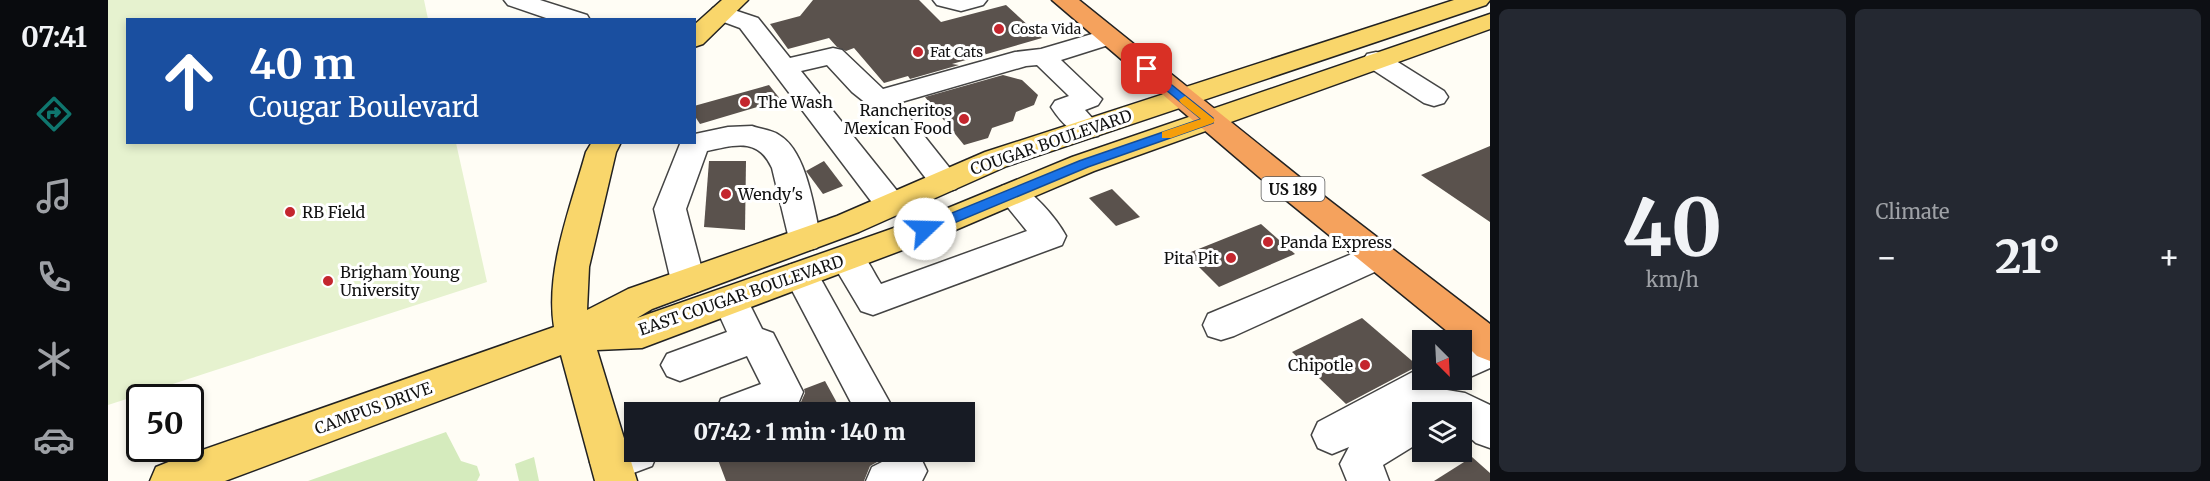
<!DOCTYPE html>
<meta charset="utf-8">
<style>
:root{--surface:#171b24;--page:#242831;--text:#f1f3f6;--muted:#9ea1a6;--accent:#0f766e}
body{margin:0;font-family:Merriweather,serif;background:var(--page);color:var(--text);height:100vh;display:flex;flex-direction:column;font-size:22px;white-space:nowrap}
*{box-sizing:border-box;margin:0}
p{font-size:20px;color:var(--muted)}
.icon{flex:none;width:33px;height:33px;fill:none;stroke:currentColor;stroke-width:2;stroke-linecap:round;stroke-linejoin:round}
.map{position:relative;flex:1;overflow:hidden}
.details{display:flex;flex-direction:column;gap:9px;padding:9px;background:#0d0f14;width:720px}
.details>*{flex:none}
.hud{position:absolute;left:18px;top:18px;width:570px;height:126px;border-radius:0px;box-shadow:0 3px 9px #0003;background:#1a4fa0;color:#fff;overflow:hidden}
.needle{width:39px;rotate:156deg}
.buttons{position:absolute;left:1304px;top:330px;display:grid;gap:12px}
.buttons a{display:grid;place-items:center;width:60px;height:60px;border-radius:0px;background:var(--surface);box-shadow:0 3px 9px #0003;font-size:30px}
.speed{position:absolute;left:18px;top:384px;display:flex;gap:12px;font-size:30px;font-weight:700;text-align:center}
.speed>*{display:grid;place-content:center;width:78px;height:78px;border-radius:50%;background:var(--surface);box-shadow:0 3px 9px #0003;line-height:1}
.speed .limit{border:3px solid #111;border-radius:9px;background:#fff;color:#111}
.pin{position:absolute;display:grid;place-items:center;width:51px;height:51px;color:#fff;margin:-26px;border-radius:12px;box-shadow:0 3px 9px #0006}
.me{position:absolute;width:66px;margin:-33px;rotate:69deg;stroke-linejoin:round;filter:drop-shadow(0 0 4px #0008)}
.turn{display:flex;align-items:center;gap:21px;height:126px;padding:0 24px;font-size:27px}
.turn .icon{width:78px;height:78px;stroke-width:2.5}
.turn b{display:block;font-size:42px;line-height:51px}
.big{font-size:45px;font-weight:800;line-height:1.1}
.details .widget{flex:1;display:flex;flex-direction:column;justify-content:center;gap:9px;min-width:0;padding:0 21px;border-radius:9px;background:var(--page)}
.details .dial{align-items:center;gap:0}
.dial b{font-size:78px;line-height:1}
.heat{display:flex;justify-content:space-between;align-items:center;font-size:33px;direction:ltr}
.details .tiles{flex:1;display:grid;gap:9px;grid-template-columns:repeat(2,1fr)}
.trip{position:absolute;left:516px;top:402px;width:351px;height:60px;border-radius:0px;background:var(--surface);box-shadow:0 3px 9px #0003;font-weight:800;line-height:60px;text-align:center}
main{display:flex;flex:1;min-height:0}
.tabs{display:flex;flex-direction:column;width:108px;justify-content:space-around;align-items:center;background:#090b0e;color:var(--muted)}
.tabs .icon{width:42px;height:42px}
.tabs .current{color:var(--accent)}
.tabs b{font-size:27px;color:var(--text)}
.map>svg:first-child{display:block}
.green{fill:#d5ebbd}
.pitch{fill:#e6f2cf}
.building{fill:#5a524d}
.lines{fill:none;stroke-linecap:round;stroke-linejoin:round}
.minor-casing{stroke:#444;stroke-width:3}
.major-casing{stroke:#222;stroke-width:3}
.highway-casing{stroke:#222;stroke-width:3}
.minor{fill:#fff;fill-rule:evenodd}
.major{fill:#f9d66b;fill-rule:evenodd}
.highway{fill:#f5a25d;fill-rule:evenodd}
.route{fill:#1a73e8;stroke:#114b97;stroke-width:1.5}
.slow{fill:#f59e0b}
.poi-dot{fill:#c4262e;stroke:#fff;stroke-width:2}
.labels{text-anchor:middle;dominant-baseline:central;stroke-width:6;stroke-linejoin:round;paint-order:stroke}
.far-poi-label{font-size:14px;fill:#111;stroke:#fff;text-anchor:start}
.shield{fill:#fff;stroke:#585858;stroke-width:1.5}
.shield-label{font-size:15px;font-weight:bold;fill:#111}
.poi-label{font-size:16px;fill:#111;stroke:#fff;text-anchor:start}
.street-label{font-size:16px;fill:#111;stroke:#fff}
</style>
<main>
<nav class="tabs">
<b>07:41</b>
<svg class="icon current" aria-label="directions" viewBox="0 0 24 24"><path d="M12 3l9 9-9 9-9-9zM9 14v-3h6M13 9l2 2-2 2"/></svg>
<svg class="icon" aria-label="music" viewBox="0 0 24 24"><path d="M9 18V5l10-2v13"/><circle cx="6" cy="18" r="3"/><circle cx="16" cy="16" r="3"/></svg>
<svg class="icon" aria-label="phone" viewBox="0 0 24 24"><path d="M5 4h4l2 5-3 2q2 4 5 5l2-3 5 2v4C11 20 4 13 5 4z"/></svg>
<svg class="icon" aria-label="climate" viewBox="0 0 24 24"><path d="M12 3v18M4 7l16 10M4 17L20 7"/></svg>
<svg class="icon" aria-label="car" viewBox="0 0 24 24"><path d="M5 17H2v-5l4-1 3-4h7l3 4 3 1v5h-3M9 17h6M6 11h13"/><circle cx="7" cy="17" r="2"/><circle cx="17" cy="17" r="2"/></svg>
</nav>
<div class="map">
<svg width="1382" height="481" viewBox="0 0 1382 481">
<rect width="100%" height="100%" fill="#fffdf5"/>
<!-- green -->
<g class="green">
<polygon points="338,432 353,461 369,466 372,475 369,481 200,481"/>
<polygon points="426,457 431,481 411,481 407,464"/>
</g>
<!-- pitch -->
<polygon class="pitch" points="0,0 316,0 320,19 20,20 20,142 348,143 379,282 0,405"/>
<!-- building -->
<g class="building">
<polygon points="705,0 811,0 833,22 898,5 934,38 844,64 851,65 802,79 800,76 776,83 746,48 738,51 729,47 721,38 680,49 662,24 692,16"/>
<polygon points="895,75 914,80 930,95 926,105 908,112 905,121 884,128 880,138 856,145 817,97"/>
<polygon points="661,85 673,100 592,124 586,115 586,106"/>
<polygon points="1382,146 1382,222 1313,175"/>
<polygon points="601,161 638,161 637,230 596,227"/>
<polygon points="716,161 735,186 715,194 698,171"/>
<polygon points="1004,189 1032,217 1008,226 981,198"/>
<polygon points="1153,224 1187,254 1111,287 1078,254"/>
<polygon points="1254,318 1310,366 1238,404 1184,352"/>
<polygon points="717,381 734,412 699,412 693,402 697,393 696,389"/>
<polygon points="607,452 768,452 771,461 762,466 756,481 618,481"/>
<polygon points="1364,457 1382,473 1382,481 1326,481"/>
</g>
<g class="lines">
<defs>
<g id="minor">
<polygon points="396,0 432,0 479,15 482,20 444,20 400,5"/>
<polygon points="825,0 879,0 875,5 853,11 829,5"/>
<path d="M614 6 650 18 682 58 725 48 734 50 775 89 907 52 933 49 1001 29 1010 32 1014 37 1010 42 953 60 994 99 990 105 977 110 994 129 990 136C970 141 954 124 943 107L947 101 961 96 929 65 918 66 790 103 852 181 848 189 837 192 826 189 764 108 744 92 719 65 693 71 794 197 799 205 794 213 783 216 772 213 632 28 605 18 602 13 605 8Z"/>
<polygon points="1268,52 1277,54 1336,91 1340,97 1336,103 1326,106 1316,103 1259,66 1255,60 1259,54"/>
<path d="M644 126C652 129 664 130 671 135 699 151 706 210 713 239L709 248 697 251 685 248 681 239 664 168C650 137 627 145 599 151L578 209 597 281 592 291 580 295 568 291 563 281 546 209 572 144 586 142 587 134 620 127Z"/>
<path d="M905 183C923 188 949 219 958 236L954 245 765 315 753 311 722 259 727 250C755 241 760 264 773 284L919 231 889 194 894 186Z"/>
<polygon points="1270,243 1282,247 1287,256 1282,265 1126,336 1113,340 1100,336 1095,325 1100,314"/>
<polygon points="693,262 705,265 787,412 748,412 676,275 681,265"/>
<polygon points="623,287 635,291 654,329 665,333 695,392 690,404 670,412 608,412 613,399 653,384 639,356 572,381 559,376 553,365 559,354 619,332 605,301 611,291"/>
<polygon points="1382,333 1382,368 1353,381 1348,380 1353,380 1353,346"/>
<polygon points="1314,367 1314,380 1344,380 1339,390 1357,393 1382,405 1382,448 1368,443 1353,430 1353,412 1314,412 1314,441 1275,465 1281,481 1239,481 1232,464 1241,447 1224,454 1210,448 1204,435 1210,422"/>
<polygon points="526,434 526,452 550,452 544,466 504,481 488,476 482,462 488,448"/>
<polygon points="770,452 810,452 819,471 814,481 758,481 764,467 774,462"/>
</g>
<g id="major">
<polygon points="614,0 640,0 595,44 586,47 586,25"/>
<path d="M1346 0H1382L1378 5 899 166 751 232 544 309 529 318 823 215 964 157 1382 14V29L986 171 845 231 534 348 489 350 529 481H487L453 355 117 481H42L48 467 63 461 446 327C437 270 463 206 478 152L484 142H513L508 152 481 267 479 310 520 289 729 216 877 152Z"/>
</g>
<polygon id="highway" points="944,0 971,0 1200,184 1382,324 1382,361 1369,356 1353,340 1350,340 1178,200"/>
</defs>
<!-- minor casing -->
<use href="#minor" class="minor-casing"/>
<!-- major casing -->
<use href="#major" class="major-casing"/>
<!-- highway casing -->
<use href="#highway" class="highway-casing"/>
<!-- minor -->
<use href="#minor" class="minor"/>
<!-- major -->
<use href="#major" class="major"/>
<!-- highway -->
<use href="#highway" class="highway"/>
</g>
<!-- route -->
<polygon class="route" points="1039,65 1105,118 1105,123 980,167 822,233 812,233 810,229 812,226 971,161 1093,119 1035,71 1035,66"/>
<!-- slow -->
<polygon class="slow" points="1077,96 1107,120 1105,123 1063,138 1054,138 1054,132 1093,119 1073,103 1071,100"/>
<!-- markers -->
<g class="poi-dot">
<circle cx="891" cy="29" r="6"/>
<circle cx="810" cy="52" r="6"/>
<circle cx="637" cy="102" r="6"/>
<circle cx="856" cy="119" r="6"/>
<circle cx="618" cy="194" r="6"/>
<circle cx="182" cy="212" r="6"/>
<circle cx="1160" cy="242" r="6"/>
<circle cx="1123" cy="258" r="6"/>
<circle cx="220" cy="281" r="6"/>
<circle cx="1257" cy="365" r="6"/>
</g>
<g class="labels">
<!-- far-poi labels -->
<g class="far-poi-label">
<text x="903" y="29">Costa Vida</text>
<text x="822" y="52">Fat Cats</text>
</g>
<!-- shield labels -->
<rect class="shield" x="1153.5" y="177" width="63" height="24" rx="4.5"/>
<g class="shield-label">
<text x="1185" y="189">US 189</text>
</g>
<!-- poi labels -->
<g class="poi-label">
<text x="649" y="102">The Wash</text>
<text x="844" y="110" text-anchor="end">Rancheritos<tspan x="844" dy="18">Mexican Food</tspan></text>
<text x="630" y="194">Wendy's</text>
<text x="194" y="212">RB Field</text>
<text x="1172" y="242">Panda Express</text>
<text x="1111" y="258" text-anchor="end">Pita Pit</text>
<text x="232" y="272">Brigham Young<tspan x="232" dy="18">University</tspan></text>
<text x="1245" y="365" text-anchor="end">Chipotle</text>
</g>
<!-- street labels -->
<g class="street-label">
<text transform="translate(943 142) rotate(-19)">COUGAR BOULEVARD</text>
<text transform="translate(633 295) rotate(-19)">EAST COUGAR BOULEVARD</text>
<text transform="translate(265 408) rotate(-20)">CAMPUS DRIVE</text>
</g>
</g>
</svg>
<div class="buttons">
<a><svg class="needle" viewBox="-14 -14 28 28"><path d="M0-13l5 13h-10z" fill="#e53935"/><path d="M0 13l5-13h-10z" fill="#9ea1a6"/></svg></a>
<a><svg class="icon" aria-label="layers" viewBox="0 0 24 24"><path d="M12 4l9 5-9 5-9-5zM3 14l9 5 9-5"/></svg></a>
</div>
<div class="speed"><div class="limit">50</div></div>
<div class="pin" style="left:1039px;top:69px;background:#d93025"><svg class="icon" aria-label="arrive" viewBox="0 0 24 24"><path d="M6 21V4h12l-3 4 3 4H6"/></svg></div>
<svg class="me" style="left:817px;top:229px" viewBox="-20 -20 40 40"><circle r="19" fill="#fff"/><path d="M0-13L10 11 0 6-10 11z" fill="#1a73e8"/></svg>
<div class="trip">07:42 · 1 min · 140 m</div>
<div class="hud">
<div class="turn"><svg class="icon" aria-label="ahead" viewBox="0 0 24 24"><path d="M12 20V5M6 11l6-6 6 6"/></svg><div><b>40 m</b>Cougar Boulevard</div></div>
</div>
</div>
<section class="details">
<div class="tiles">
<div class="widget dial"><b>40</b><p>km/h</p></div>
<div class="widget"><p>Climate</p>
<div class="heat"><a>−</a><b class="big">21°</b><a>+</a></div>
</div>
</div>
</section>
</main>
